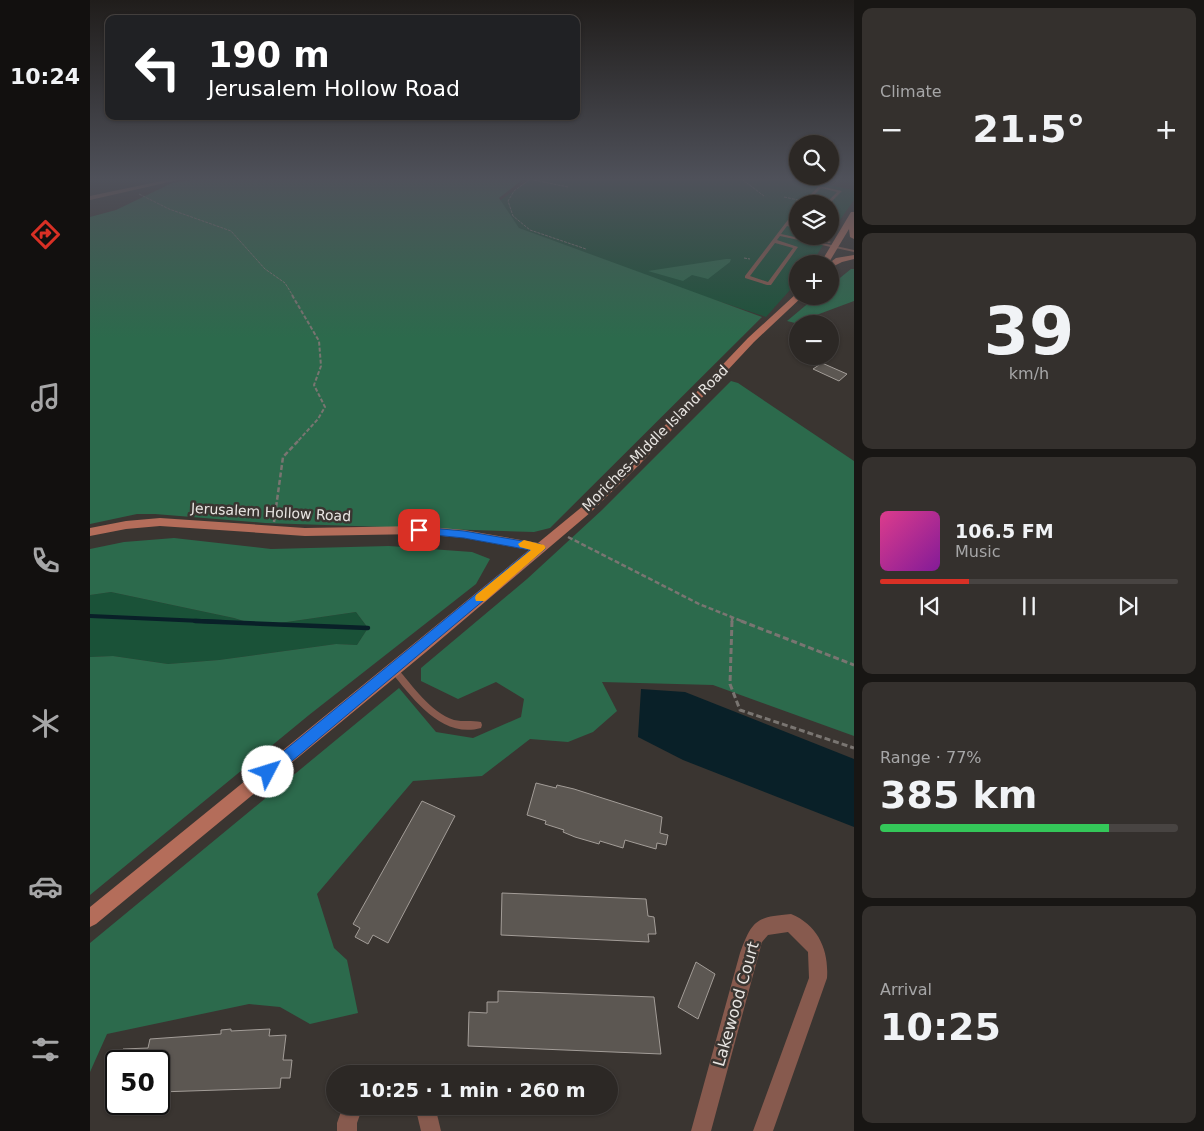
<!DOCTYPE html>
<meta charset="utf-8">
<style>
:root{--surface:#2c2825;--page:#34302d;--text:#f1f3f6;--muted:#a6a6a7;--line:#484442;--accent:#d93025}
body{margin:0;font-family:"DejaVu Sans",sans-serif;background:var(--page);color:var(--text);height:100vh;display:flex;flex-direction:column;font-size:19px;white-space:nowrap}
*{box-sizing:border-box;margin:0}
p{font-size:16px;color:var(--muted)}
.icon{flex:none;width:28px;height:28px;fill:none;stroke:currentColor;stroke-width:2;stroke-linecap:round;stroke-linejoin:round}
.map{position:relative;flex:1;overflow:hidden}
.details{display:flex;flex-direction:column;gap:8px;padding:8px;background:#181614;width:350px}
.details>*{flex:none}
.guide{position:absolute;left:15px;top:15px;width:475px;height:105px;border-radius:10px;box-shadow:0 1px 4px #0004,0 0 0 1px var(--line);background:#202124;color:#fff;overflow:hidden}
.tools{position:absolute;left:699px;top:135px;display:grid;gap:10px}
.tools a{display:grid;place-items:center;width:50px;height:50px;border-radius:50%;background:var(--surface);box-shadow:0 1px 4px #0004,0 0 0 1px var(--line);font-size:25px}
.speed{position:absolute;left:15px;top:1050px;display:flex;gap:10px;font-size:25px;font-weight:700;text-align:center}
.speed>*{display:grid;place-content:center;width:65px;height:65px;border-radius:50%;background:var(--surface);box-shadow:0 1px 4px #0004,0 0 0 1px var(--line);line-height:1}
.speed .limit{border:2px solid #111;border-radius:8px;background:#fff;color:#111}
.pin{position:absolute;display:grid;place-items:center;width:42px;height:42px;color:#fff;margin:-21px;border-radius:10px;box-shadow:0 2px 8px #0006}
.me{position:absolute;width:55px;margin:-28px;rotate:50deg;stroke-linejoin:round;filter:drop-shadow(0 0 4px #0008)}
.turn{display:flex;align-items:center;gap:18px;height:105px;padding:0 20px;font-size:22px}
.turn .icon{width:65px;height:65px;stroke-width:2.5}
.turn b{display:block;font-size:35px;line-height:42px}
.big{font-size:38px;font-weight:700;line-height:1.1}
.details .tile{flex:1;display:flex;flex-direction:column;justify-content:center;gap:8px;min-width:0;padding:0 18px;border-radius:10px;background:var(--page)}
.details .dial{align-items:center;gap:0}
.dial b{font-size:65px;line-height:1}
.song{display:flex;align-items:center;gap:15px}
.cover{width:60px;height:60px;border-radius:8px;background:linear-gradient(135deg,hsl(330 70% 55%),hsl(290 70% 35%))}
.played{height:5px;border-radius:2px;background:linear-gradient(90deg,var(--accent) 30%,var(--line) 30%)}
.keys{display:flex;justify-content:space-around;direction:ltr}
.heat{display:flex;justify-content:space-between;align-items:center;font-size:28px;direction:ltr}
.charge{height:8px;border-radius:4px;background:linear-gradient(90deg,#34c759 77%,var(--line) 0)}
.trip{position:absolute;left:236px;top:1065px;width:292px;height:50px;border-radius:25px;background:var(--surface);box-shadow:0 1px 4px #0004,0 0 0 1px var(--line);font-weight:700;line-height:50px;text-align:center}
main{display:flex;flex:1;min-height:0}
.tabs{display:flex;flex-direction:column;width:90px;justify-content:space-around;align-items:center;background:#12100f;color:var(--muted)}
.tabs .icon{width:35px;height:35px}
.tabs .selected{color:var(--accent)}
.tabs b{font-size:22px;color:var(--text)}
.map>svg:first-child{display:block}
.green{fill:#1a5238}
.forest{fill:#2c6a4c}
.water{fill:#092028}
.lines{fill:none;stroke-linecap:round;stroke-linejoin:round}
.stream-far1{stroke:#092028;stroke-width:4}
.stream{stroke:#092028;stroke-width:4.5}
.building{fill:#5c5752;stroke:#a39d98}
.path-far3{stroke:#797571;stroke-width:1;stroke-dasharray:3 1;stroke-linecap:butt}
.path-far2{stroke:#797571;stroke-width:2;stroke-dasharray:4 2;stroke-linecap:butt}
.path-far1{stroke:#797571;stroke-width:2.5;stroke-dasharray:5 2.5;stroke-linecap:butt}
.path{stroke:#797571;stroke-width:3;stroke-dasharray:6 3;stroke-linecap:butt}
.lane{fill:#875a4e;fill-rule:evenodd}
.street{fill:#875a4e;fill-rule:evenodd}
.secondary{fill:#b46d5a;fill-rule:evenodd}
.route{fill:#1a73e8;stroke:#114b97}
.slow{fill:#f59e0b}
.labels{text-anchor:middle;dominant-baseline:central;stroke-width:5;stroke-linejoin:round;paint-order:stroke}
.street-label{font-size:14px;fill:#e8e5e2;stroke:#3a3531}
.near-street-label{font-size:16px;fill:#e8e5e2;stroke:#3a3531}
</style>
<main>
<nav class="tabs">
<b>10:24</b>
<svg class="icon selected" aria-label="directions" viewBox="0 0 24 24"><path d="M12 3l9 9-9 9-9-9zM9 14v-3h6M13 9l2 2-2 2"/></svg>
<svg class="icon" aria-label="music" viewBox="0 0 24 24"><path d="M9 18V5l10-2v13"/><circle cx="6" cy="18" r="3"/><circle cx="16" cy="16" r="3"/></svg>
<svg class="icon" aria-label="phone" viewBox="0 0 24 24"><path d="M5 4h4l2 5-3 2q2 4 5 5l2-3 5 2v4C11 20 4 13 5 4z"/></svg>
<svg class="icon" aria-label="climate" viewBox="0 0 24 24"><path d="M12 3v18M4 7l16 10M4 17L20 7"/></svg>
<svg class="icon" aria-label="car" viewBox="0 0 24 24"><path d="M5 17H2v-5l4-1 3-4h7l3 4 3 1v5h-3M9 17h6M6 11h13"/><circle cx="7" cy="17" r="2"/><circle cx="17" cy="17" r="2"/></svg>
<svg class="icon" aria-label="filters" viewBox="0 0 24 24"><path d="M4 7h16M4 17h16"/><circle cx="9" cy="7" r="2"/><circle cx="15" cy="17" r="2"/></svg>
</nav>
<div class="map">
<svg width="764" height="1131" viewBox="0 0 764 1131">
<rect width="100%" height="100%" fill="#3a3531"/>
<!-- green -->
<g class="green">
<polygon points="439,180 713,180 764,190 764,200 740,234 740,204 708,204 708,236 739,236 721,264 708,264 707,282 676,317 383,220"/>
<polygon points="21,592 144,618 169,626 266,612 278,628 267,645 246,644 129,660 78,664 23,656 0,657 0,595"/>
</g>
<!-- forest -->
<g class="forest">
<polygon points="102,180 432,180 409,198 429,228 672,317 460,528 444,532 175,523 65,514 47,514 0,524 0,217 26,210 82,183"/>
<polygon points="636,259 641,259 640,262 618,279 602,275 593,281 558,271"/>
<polygon points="761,269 764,269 764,301 705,323 697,321 727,296 740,296 740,286"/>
<polygon points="641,381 648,383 764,461 764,736 623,685 512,682 527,711 503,732 478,742 440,739 392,776 323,781 227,894 244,948 257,960 268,1013 220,1024 190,1007 159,1004 17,1034 0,1072 0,943 309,688 346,732 383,738 431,717 434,699 406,682 368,699 331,681 331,668 437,579 512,510"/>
<polygon points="84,538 181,549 299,546 382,552 400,559 386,584 219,715 0,895 0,657 23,656 78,664 129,660 246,644 267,645 278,628 266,612 169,626 144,618 21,592 0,595 0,549 34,542"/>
</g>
<!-- water -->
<polygon class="water" points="551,689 595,692 764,759 764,827 593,760 548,737"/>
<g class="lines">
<!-- stream-far1 -->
<polyline class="stream-far1" points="0,616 134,622"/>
<!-- stream -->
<polyline class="stream" points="105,621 278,628"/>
</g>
<!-- building -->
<g class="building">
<polygon points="732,363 757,374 749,381 723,369"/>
<polygon points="446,783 466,788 467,785 484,789 572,817 570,833 578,835 576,845 567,843 566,849 535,840 533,848 510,841 509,844 485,837 473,832 474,830 455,824 456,821 437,815"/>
<polygon points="332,801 365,816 298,943 283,935 278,944 265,937 270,928 263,924"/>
<polygon points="412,893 556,899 558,916 564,917 566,934 558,934 559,942 411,935"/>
<polygon points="606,962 625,974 608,1019 588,1007"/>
<polygon points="408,991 564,997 571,1054 378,1046 379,1012 397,1013 397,1002 408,1002"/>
<polygon points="141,1029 141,1031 180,1029 179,1036 196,1035 193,1060 202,1060 200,1078 191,1078 190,1088 69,1092 69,1061 30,1061 33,1049 58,1048 60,1039 131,1034 131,1030"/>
</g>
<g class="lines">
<!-- path-far3 -->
<g class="path-far3">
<polyline points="439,180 424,191 418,201 423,216 440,230 496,249"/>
<polyline points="444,180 478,187"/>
<polyline points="653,180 674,196"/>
<polyline points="49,194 79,209 141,231 175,269 195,283 203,296"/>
<polyline points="694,197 708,200"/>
<polyline points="654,258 660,259"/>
</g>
<!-- path-far2 -->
<polyline class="path-far2" points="202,295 229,341 231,366 224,385 235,407 228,419 208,441"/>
<!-- path-far1 -->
<g class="path-far1">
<polyline points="184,522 193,457 209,440"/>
<polyline points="478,537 609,604 654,622"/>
<polyline points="642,617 642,622"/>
</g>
<!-- path -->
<g class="path">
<polyline points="642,621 640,684 650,710 764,748"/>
<polyline points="651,621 764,665"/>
</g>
<!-- lane -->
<g class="lane">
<polygon points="729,186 752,191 739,204 735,204 747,192 731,188 715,204 711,204"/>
<path d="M707 208H708V212L699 224 708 227V229L697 226 691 234 764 250V252L690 236 687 240 708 247 681 285H677L655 278V276ZM685 243 703 248 678 282 660 276Z"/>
<polygon points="715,236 723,236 741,242 739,243"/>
<path d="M304 667 307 668C323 686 340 712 364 720 373 722 382 720 391 722L392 725 391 728C351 739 323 698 301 672L300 670 301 668Z"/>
</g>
<!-- street -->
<g class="street">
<polygon points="76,180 88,180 0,200 0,196"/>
<path d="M701 914C728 925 739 950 737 978L683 1131H663L719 978 718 952 698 932 678 935 672 942 621 1131H601L650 953C662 920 666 917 701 914Z"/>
<polygon points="253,1106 273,1106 267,1123 267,1131 247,1131 247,1123"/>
<polygon points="325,1106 345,1106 351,1131 331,1131"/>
</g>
<!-- secondary -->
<g class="secondary">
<polygon points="761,212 764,212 764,239 760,237 759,229 738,264 746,258 764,255 764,259 752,262 740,268 740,264 730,264"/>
<polygon points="706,294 708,296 713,296 664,342 550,464 501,512 336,652 6,924 0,927 0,907 439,550 374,538 329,534 215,536 70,526 36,529 0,536 0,528 36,521 70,518 215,528 329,526 374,530 448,543 493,506 542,460 658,338"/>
</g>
</g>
<!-- sky -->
<linearGradient id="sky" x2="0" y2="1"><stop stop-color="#201d1b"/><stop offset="0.53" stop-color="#4f515a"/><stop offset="1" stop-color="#4f515a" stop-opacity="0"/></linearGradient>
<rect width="764" height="338" fill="url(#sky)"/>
<!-- route -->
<polygon class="route" points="329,527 374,531 450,544 456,548 183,777 178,779 173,777 171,772 173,768 440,550 374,538 325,533 324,530"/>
<!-- slow -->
<polygon class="slow" points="434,540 454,545 456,548 395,601 386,601 385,598 386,595 441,550 430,547 428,544"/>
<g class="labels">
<!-- street labels -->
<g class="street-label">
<text transform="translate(565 438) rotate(-45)">Moriches-Middle Island Road</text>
<text transform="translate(181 512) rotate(3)">Jerusalem Hollow Road</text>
</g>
<!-- near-street labels -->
<g class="near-street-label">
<text transform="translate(646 1004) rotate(-74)">Lakewood Court</text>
</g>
</g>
</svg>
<div class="tools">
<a><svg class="icon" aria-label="search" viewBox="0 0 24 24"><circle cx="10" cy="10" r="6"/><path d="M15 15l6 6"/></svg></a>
<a><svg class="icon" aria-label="layers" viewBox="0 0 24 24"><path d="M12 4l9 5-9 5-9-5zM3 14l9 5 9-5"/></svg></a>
<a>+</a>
<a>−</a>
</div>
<div class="speed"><div class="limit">50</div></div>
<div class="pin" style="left:329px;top:530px;background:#d93025"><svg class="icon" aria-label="arrive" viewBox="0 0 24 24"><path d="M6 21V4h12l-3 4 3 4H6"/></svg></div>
<svg class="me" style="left:178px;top:772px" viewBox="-20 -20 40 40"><circle r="19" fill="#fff"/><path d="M0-13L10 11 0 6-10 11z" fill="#1a73e8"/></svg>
<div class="trip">10:25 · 1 min · 260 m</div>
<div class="guide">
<div class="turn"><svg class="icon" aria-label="left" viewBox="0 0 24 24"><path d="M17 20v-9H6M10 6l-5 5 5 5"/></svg><div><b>190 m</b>Jerusalem Hollow Road</div></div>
</div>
</div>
<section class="details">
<div class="tile"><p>Climate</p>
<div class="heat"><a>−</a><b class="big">21.5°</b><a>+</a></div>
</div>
<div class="tile dial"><b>39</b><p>km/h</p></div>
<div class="tile">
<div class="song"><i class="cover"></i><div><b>106.5 FM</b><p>Music</p></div></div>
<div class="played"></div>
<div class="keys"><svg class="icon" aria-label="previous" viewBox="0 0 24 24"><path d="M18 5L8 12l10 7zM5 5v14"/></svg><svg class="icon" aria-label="pause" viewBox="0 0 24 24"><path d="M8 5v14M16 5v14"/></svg><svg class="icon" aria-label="next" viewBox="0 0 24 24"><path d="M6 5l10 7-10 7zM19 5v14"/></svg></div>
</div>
<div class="tile"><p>Range · 77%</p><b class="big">385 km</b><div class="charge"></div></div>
<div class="tile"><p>Arrival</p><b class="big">10:25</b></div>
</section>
</main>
